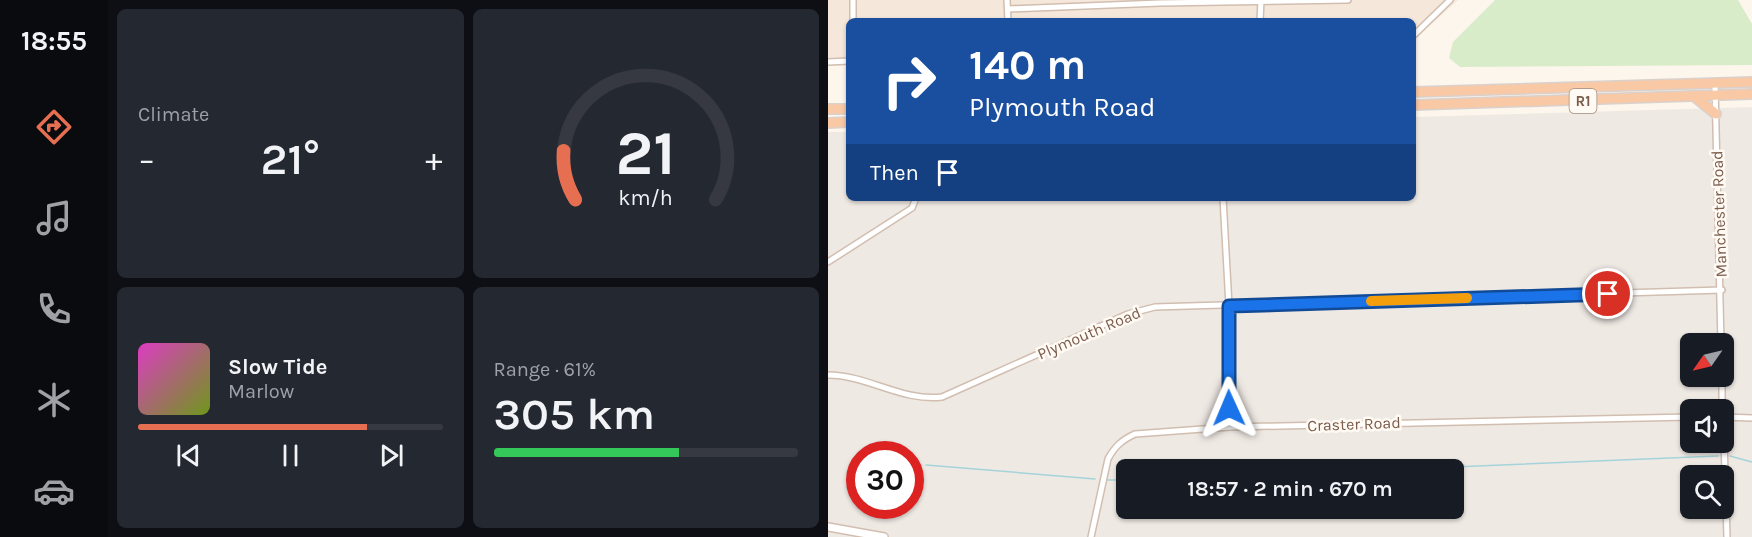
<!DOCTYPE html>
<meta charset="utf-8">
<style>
:root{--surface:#171b24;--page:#242831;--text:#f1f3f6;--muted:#9ea1a6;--line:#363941;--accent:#e76f51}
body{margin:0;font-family:Karla,sans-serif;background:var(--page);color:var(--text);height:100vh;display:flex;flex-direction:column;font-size:22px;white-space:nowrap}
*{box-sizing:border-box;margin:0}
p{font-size:20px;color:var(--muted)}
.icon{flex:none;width:33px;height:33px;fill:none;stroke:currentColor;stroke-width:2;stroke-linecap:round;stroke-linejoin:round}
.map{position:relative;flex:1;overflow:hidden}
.drawer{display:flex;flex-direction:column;gap:9px;padding:9px;background:#0d0f14;width:720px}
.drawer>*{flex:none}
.top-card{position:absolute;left:18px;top:18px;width:570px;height:183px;border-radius:9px;box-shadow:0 2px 4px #0004;background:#1a4fa0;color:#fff;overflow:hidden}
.needle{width:39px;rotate:236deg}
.buttons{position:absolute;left:852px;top:333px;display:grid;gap:12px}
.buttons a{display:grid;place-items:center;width:54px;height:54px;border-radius:9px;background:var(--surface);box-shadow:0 2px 4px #0004;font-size:30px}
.speed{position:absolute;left:18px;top:441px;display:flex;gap:12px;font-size:30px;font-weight:700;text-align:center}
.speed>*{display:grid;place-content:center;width:78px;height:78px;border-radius:50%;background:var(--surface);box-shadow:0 2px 4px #0004;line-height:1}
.speed .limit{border:9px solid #d22;background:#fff;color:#111}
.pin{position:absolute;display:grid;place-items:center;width:51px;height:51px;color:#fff;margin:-26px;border:3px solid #fff;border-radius:50%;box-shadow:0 2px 6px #0007}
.me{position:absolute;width:66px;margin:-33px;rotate:359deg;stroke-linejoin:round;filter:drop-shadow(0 0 4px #0008)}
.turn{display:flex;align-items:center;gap:21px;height:126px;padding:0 24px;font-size:27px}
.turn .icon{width:78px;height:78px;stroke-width:2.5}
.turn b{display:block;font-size:42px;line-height:51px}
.then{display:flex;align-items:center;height:57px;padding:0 24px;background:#0003;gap:12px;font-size:22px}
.big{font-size:45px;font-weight:600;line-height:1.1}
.drawer .tile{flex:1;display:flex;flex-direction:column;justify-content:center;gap:9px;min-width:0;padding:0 21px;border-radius:9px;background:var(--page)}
.drawer .dial{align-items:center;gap:0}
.dial svg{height:156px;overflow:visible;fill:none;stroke:var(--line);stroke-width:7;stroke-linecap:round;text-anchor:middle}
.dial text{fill:var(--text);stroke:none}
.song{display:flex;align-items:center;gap:18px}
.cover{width:72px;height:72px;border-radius:9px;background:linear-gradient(135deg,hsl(310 70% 55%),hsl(80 70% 35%))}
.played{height:6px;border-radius:3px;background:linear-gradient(90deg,var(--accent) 75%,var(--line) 75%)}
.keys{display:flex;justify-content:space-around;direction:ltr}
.heat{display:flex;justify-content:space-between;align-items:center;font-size:33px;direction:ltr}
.charge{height:9px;border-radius:4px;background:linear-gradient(90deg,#34c759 61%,var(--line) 0)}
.drawer .tiles{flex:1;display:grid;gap:9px;grid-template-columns:repeat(2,1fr)}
.trip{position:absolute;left:288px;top:459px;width:348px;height:60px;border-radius:9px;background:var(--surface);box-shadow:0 2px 4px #0004;font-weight:600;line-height:60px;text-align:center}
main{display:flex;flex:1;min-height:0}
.dock{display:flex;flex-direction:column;width:108px;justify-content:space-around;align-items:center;background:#090b0e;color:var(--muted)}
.dock .icon{width:42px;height:42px}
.dock .selected{color:var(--accent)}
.dock b{font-size:27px;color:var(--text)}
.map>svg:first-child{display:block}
.residential{fill:#f5e8da}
.industrial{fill:#efe9e4;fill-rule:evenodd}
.green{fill:#d8ecc9}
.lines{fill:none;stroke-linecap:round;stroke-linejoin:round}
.stream{stroke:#a5d3da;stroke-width:1.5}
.minor-casing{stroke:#d1beb0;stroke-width:8}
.tertiary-casing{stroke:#d1beb0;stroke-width:10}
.trunk-casing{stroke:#dad1cd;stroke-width:12}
.minor{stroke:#fff;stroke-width:5}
.tertiary{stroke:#fff;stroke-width:7}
.trunk{stroke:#f9c8a4;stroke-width:9}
.route-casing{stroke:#114b97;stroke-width:15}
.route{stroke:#1a73e8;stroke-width:10}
.slow{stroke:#f59e0b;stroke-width:10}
.labels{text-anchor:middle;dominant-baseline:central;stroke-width:5;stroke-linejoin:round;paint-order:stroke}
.shield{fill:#fffaf3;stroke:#a28b7f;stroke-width:1.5}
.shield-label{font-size:15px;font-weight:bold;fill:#7a5c4d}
.street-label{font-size:16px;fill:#7a5c4d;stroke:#fffaf3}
</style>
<main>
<nav class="dock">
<b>18:55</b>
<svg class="icon selected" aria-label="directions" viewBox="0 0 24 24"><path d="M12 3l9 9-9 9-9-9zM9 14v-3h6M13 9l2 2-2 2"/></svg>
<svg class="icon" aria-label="music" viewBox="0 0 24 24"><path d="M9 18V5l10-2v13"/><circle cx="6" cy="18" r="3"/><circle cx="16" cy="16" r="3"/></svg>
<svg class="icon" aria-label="phone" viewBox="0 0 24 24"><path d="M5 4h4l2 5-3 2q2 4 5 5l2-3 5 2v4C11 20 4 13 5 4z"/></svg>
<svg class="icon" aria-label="climate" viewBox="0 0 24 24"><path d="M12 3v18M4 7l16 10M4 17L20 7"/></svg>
<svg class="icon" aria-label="car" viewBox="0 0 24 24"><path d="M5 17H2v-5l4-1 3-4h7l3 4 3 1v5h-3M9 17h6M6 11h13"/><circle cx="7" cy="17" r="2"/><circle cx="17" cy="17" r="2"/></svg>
</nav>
<section class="drawer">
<div class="tiles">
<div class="tile"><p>Climate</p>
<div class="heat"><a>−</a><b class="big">21°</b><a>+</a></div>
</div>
<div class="tile dial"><svg viewBox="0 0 100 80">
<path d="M14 69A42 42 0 1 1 86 69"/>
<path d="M14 69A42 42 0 0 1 8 44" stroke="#e76f51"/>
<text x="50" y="56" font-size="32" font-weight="700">21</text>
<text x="50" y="72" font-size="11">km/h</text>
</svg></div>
<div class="tile">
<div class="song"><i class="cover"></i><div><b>Slow Tide</b><p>Marlow</p></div></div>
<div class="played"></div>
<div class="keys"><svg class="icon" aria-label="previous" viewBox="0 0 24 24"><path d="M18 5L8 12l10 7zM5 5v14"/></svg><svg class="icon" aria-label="pause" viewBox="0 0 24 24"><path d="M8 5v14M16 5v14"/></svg><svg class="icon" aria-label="next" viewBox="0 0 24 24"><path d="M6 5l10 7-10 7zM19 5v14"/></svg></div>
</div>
<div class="tile"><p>Range · 61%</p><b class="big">305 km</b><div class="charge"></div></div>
</div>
</section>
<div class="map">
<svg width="924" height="537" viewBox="0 0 924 537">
<rect width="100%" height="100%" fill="#fdf6ec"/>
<!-- residential -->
<polygon class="residential" points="0,0 630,0 585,41 585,21 21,21 21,65 0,66"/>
<!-- industrial -->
<path class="industrial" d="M924 107V537H0V132H21V198H585V117ZM862 344H896V376H862ZM862 410H896V442H862ZM32 454H82V506H32ZM298 470H626V508H298ZM862 476H896V508H862Z"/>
<!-- green -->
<polygon class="green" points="667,0 910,0 924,24 924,65 632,67 621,58 625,42"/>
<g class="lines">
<!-- stream -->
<g class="stream">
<polyline points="902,456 924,462"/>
<polyline points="98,465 267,479"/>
<polyline points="552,470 890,456"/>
<polyline points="279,480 298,480"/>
</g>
<defs>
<g id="minor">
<polyline points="25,0 25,21"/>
<polyline points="179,0 180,21"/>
<polyline points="180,9 332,3 520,0"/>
<polyline points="432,21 433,0"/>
<polyline points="585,36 622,0"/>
<polyline points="0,62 21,61"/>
<polyline points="887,85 893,344"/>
<polyline points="395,198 401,306 402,427"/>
<polyline points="0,262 84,208 88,198"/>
<path d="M0 375C39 375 75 402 114 397L300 314 327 307 894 290"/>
<polyline points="894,376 894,410"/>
<polyline points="896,417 924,418"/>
<polyline points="896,440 899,537"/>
<path d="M263 537 280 459C287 446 294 440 307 434L402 427 862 417"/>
</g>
<polyline id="tertiary" points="0,527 56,537"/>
<g id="trunk">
<polyline points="585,92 924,82"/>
<polyline points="867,97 888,114"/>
<polyline points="585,105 924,94"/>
<polyline points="0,109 21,109"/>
<polyline points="0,123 21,122"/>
</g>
</defs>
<!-- minor casing -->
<use href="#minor" class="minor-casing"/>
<!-- tertiary casing -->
<use href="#tertiary" class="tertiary-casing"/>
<!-- trunk casing -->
<use href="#trunk" class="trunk-casing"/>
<!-- minor -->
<use href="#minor" class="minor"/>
<!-- tertiary -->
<use href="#tertiary" class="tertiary"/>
<!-- trunk -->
<use href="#trunk" class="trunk"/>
</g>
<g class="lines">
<defs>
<polyline id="route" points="401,408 401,306 780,294"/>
</defs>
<!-- route casing -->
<use href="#route" class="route-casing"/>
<!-- route -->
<use href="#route" class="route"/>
<!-- slow -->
<polyline class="slow" points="543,301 639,298"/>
</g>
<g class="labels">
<!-- shield labels -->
<rect class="shield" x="741.5" y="89" width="27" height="24" rx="4.5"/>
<g class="shield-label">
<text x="755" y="101">R1</text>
</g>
<!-- street labels -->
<g class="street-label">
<text transform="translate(891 214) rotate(-92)">Manchester Road</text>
<text transform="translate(261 333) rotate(-23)">Plymouth Road</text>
<text transform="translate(526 424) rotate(-2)">Craster Road</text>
</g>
</g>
</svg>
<div class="buttons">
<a><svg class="needle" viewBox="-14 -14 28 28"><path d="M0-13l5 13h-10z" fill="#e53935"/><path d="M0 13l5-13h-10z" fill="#9ea1a6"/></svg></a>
<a><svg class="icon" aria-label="sound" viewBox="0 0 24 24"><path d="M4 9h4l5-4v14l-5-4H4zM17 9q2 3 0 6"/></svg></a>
<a><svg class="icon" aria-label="search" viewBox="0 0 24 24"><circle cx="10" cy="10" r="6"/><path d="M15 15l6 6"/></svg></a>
</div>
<div class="speed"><div class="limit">30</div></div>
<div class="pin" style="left:780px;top:294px;background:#d93025"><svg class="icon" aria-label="arrive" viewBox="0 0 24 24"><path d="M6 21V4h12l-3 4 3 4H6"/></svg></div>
<svg class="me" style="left:401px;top:408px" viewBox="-20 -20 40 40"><path d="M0-17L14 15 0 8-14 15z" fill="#1a73e8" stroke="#fff" stroke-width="4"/></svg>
<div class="trip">18:57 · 2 min · 670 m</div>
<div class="top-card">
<div class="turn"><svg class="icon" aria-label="right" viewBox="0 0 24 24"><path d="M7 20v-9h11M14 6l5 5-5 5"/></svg><div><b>140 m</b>Plymouth Road</div></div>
<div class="then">Then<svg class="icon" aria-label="arrive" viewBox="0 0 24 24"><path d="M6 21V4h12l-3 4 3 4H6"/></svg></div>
</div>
</div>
</main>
